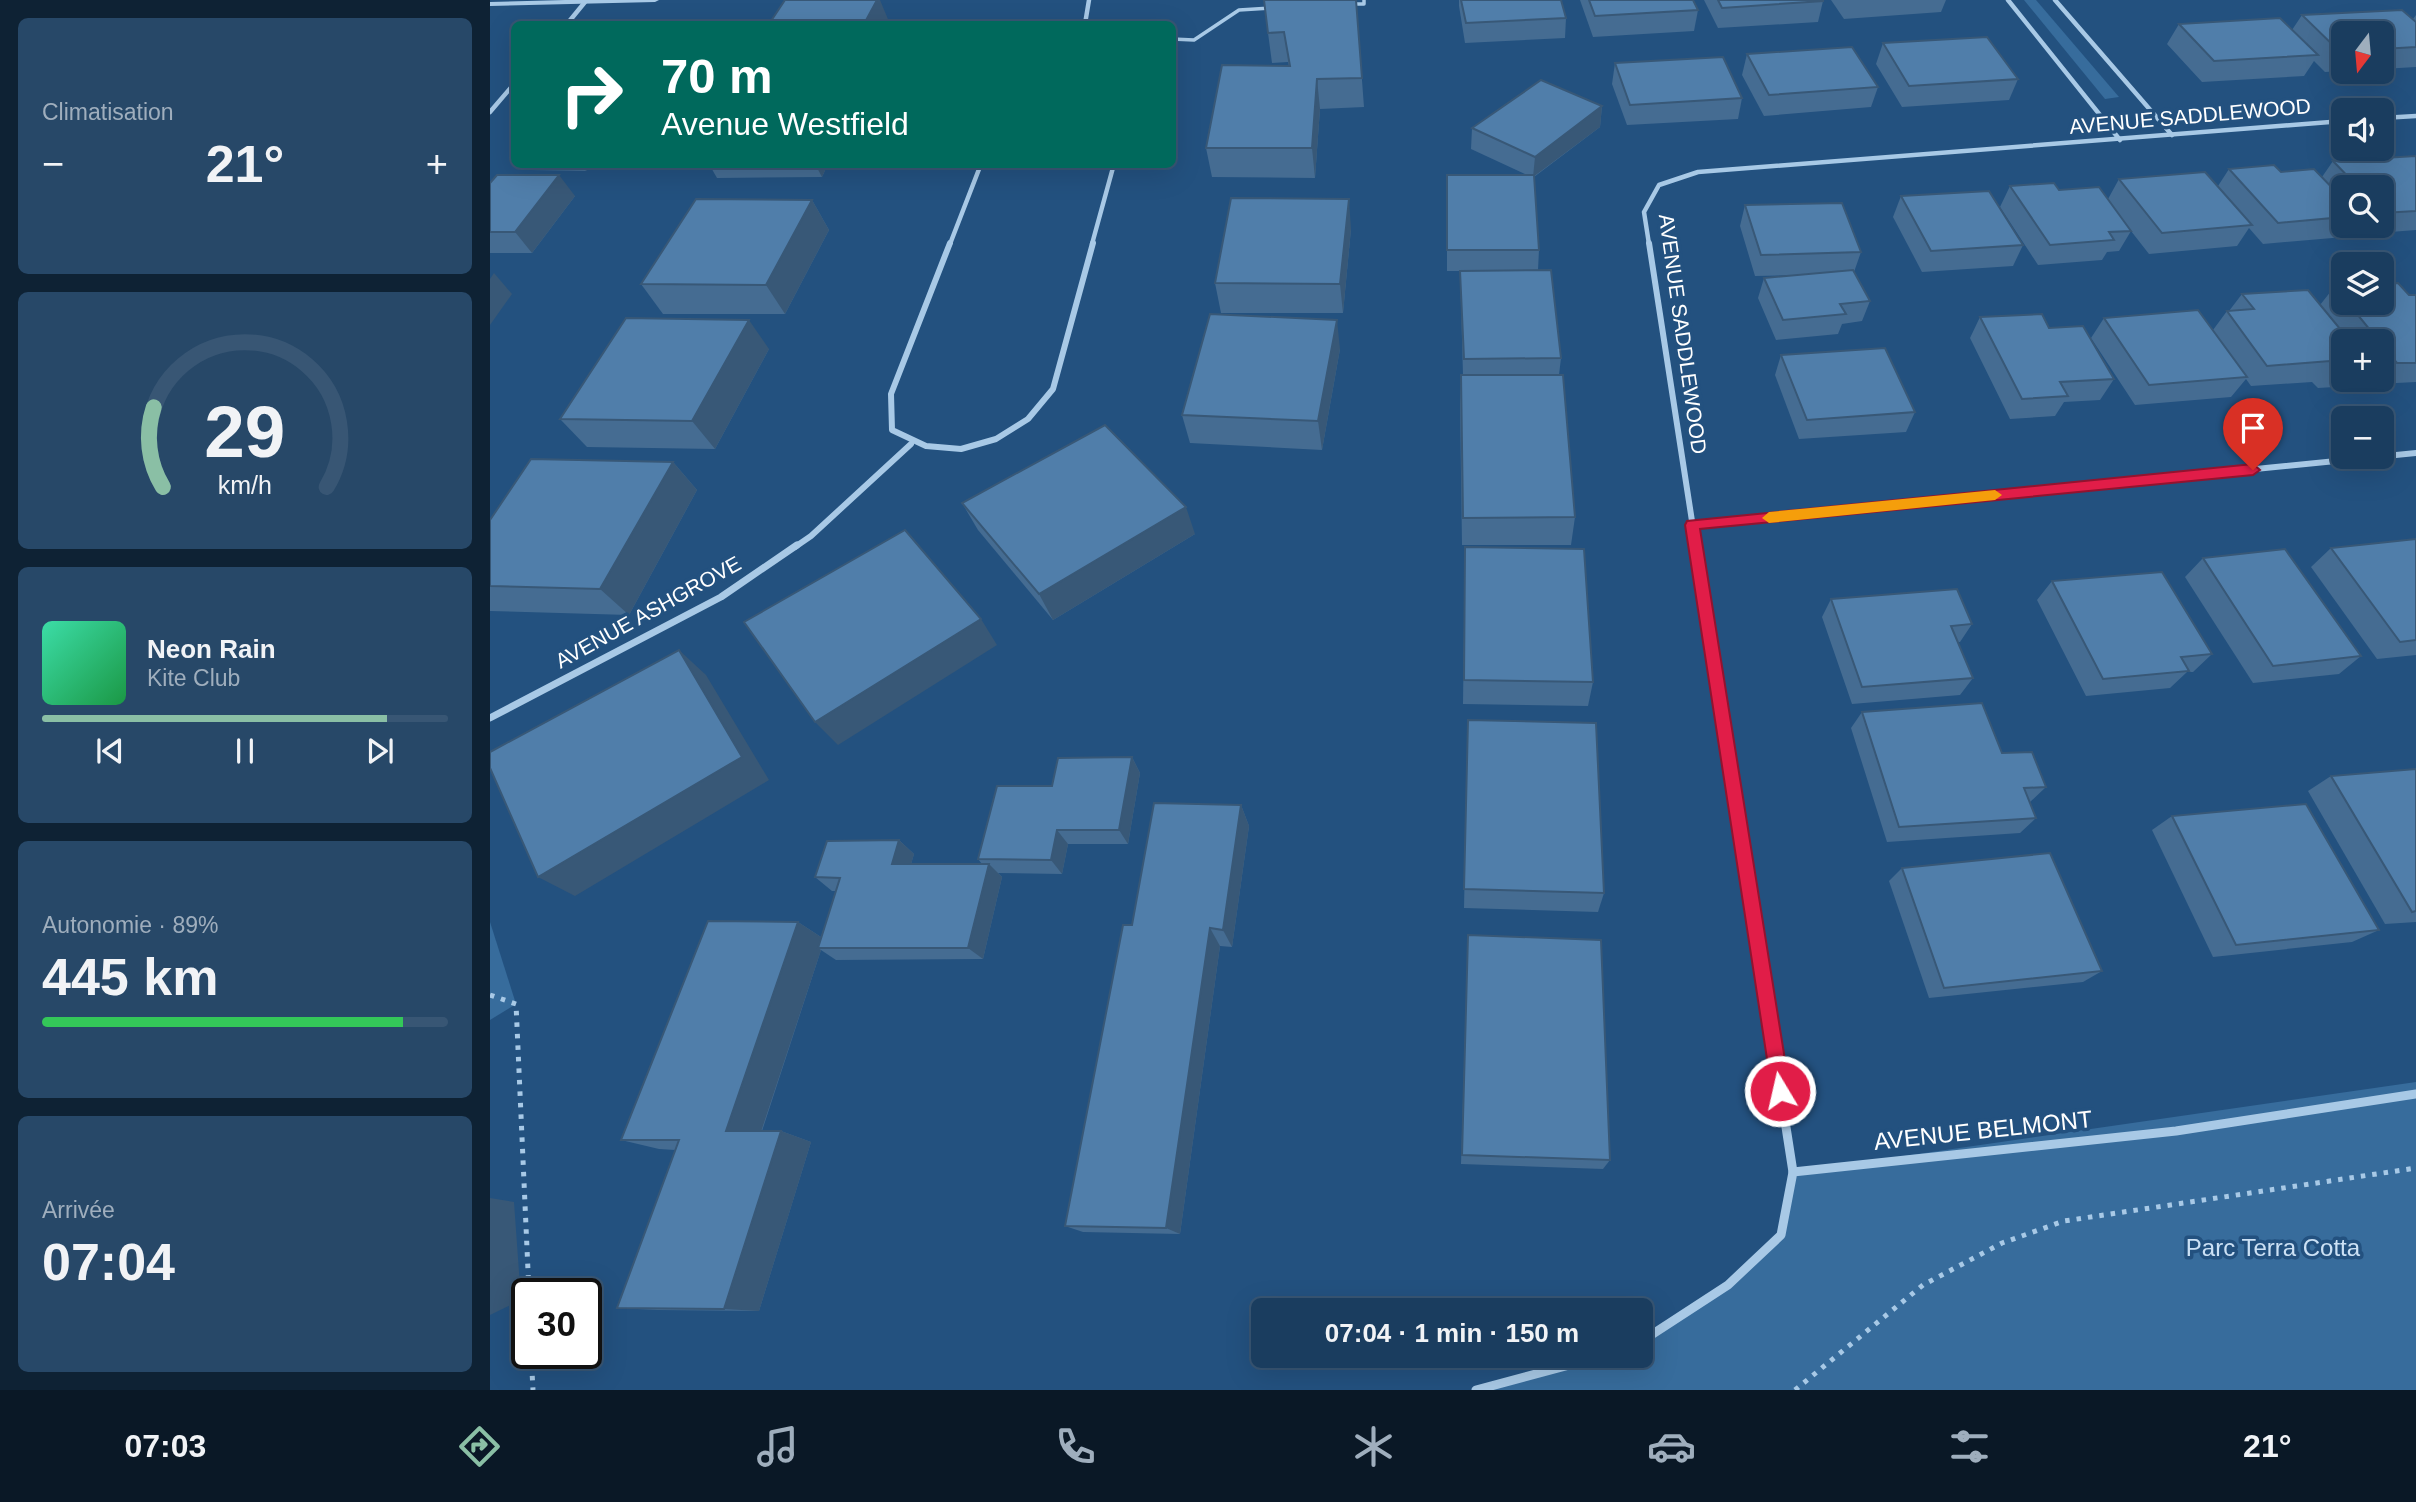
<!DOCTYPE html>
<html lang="fr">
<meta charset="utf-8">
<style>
:root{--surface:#1a3d5f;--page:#274868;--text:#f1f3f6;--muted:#9faebd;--line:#385674;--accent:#8abfa5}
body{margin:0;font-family:Arial,sans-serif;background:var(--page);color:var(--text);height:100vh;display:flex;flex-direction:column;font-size:26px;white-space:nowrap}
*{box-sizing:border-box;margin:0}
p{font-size:23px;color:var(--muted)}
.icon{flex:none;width:38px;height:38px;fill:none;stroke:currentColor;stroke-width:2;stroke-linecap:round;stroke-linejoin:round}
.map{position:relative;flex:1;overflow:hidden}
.details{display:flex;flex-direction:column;gap:18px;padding:18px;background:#0e2234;width:490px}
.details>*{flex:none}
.banner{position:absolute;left:21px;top:21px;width:665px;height:147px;border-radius:10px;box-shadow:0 7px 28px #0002,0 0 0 2px var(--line);background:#00695c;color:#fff;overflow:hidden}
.needle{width:46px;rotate:196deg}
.tools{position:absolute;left:1841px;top:21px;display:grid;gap:14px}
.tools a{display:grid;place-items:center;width:63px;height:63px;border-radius:10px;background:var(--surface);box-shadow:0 7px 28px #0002,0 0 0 2px var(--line);font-size:35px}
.speed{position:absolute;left:21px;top:1278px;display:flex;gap:14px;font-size:35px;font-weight:700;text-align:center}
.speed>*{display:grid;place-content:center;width:91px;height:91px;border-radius:50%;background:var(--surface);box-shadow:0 7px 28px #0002,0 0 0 2px var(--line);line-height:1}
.speed .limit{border:4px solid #111;border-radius:10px;background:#fff;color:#111}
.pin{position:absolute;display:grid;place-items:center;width:60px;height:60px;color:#fff;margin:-72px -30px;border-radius:50% 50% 50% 0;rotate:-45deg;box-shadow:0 0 7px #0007}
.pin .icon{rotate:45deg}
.me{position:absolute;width:77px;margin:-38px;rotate:351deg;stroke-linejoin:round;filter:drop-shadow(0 0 5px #0008)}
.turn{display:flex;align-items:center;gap:24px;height:147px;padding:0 35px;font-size:32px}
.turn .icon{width:91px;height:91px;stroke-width:2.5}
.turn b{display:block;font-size:49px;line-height:60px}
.big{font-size:52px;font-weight:700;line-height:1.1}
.details .card{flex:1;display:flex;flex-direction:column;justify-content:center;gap:10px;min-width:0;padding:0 24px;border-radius:10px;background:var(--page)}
.details .dial{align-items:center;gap:0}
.dial svg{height:182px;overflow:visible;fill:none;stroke:var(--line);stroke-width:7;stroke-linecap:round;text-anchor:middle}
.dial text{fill:var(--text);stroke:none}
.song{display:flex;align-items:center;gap:21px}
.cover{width:84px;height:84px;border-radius:10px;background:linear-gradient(135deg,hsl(160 70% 55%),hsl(140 70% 35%))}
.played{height:7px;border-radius:4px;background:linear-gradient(90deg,var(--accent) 85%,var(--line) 85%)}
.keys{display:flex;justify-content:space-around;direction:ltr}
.heat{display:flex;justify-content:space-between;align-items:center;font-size:38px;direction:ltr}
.charge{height:10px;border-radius:5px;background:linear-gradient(90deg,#34c759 89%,var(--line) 0)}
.trip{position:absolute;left:761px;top:1298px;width:402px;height:70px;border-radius:10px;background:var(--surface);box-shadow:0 7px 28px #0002,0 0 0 2px var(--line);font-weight:700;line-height:70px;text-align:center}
.menu{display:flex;height:112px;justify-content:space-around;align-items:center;background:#0a1826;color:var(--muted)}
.menu .icon{width:49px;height:49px}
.menu .active{color:var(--accent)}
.menu b{font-size:32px;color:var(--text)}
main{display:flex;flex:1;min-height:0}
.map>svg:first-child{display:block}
.green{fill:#376c9c}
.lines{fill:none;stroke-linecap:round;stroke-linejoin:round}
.path{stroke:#a8c9e6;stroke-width:5;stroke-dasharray:4.5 7;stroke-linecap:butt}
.service{stroke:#a8c9e6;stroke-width:3.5}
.minor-far3{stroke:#a8c9e6;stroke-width:4.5}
.minor-far2{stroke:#a8c9e6;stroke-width:6}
.minor-far1{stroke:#a8c9e6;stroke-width:7}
.minor{stroke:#a8c9e6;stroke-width:9}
.tertiary{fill:#a8c9e6;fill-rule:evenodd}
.wall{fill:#456c92}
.shaded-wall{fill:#385877}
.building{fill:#507eaa;stroke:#385877;stroke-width:2}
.route{fill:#e11d48;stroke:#92132f;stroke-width:2}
.slow{fill:#f59e0b}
.labels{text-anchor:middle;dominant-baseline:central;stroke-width:7;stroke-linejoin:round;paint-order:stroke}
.street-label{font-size:21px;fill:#fff;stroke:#23517f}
.near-street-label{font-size:24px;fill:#fff;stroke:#23517f}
.near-park-label{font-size:24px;fill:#cce1f5;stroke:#23517f}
</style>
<main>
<section class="details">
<div class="card"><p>Climatisation</p>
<div class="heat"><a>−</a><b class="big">21°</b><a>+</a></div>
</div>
<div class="card dial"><svg viewBox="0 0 100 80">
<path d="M14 69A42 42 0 1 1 86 69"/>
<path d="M14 69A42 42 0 0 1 10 34" stroke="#8abfa5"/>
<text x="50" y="56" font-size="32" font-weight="700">29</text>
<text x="50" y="72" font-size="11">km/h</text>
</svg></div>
<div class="card">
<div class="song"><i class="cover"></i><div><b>Neon Rain</b><p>Kite Club</p></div></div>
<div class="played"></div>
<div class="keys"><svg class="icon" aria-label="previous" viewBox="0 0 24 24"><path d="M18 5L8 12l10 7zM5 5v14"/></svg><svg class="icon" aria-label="pause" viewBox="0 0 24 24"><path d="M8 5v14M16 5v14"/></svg><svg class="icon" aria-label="next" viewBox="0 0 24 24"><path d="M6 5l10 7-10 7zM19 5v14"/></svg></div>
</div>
<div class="card"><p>Autonomie · 89%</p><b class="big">445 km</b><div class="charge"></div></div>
<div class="card"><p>Arrivée</p><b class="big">07:04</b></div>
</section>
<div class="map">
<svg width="1926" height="1390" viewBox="0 0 1926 1390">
<rect width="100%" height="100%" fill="#23517f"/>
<!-- green -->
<g class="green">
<polygon points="1534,0 1546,0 1629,97 1615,99"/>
<polygon points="0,922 26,1004 0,1020"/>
<polygon points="1926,1082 1926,1390 986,1390 1113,1356 1152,1356 1152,1341 1238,1285 1291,1235 1303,1172"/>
</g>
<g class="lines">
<!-- path -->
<g class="path">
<polyline points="0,995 26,1004 39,1293"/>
<polyline points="41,1353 43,1390"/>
<polyline points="1305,1390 1433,1285 1512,1243 1574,1221 1926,1168"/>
</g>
<!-- service -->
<g class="service">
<polyline points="860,4 874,4 874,0"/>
<polyline points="682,39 704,40 749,10 781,8"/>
</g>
<!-- minor-far3 -->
<g class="minor-far3">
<polyline points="1518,0 1630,140"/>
<polyline points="1565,0 1682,135"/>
<polyline points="77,24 95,2"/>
<polyline points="595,24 599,0"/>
<polyline points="0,112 24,84"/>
<polyline points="1892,118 1926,116"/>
<polyline points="460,244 491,164"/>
<polyline points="602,244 624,164"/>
<polyline points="1159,244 1154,212 1169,185 1208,172 1853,121"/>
</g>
<!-- minor-far2 -->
<g class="minor-far2">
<polyline points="460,243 401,394 402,430 436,446 471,449 506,439 538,419 563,389 603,243"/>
<polyline points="1159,243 1206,547"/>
<polyline points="1203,525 1926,453"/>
<polyline points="305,547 321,536 421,444"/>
</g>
<!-- minor-far1 -->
<g class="minor-far1">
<polyline points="1206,545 1264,923"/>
<polyline points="0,718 231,597 307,545"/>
</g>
<!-- minor -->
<g class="minor">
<polyline points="1264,922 1303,1172"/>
<polyline points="1152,1341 1238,1285 1291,1235 1303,1172 1686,1131 1926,1094"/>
<polyline points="986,1390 1113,1356"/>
</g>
<!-- tertiary -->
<polygon class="tertiary" points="75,0 169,0 165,2 0,6 0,2"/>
</g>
<!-- wall -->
<g class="wall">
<polygon points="866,0 874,107 830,109 825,178 722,177 716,148 799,66 798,62 782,63 778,33"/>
<polygon points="969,0 1071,0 1076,18 1075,38 975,43 969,6"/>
<polygon points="1090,0 1203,0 1208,10 1204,31 1103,37"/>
<polygon points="1214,0 1333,0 1333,1 1328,22 1228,28"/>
<polygon points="1341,0 1456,0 1451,12 1354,19"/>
<polygon points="1812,15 1923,19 1926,15 1926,67 1892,69 1892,33 1853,33 1853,71 1835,72 1824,61 1814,76 1712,82 1677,44 1689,24 1802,30"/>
<polygon points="1393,43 1528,79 1519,100 1412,107 1386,64"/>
<polygon points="1257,54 1388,87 1381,107 1274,116 1252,75"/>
<polygon points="1125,63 1252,98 1248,119 1137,125 1122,84"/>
<polygon points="1112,106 1110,127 1044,177 1049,250 1048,270 1071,358 1069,375 1085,517 1081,545 972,545 970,404 971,375 973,375 970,271 1012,271 957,271 957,175 1037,175 981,149 982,128"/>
<polygon points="1926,156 1926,230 1875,234 1868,226 1892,226 1892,187 1853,187 1853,226 1862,226 1854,237 1773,244 1759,228 1747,246 1659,254 1641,231 1629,251 1617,252 1612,260 1548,265 1510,207 1520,186 1569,190 1618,199 1629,179 1728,186 1739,169 1791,172 1832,177 1843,161"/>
<polygon points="37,164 101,164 96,171 41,170"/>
<polygon points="219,164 338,164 332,177 227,178"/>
<polygon points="0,183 85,196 42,253 0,253"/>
<polygon points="1411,196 1533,245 1523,266 1432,272 1403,217"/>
<polygon points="322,200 339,230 295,314 173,314 151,284"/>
<polygon points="1255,205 1371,252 1364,272 1380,301 1372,321 1352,324 1348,334 1286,340 1268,298 1274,278 1305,275 1265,276 1250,226"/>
<polygon points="861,229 853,313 731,313 725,283"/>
<polygon points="1845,286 1853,286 1853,303 1892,303 1919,295 1926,295 1926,382 1887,384 1884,380 1892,380 1892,341 1853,341 1853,380 1867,380 1861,386 1828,388 1822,382 1761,386 1756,379 1741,397 1645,405 1601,338 1614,318 1723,330 1737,311 1739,311 1752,294 1830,305"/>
<polygon points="1490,317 1559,328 1624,379 1610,400 1574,402 1565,416 1520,419 1480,338"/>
<polygon points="279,349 225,449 97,447 70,419"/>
<polygon points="850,349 832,450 700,443 692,415"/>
<polygon points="1291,355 1425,412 1416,432 1309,439 1285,375"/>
<polygon points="183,462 207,490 139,615 0,611 0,520"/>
<polygon points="472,503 705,534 563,620 488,530"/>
<polygon points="1926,539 1926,655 1887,659 1821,567 1841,548"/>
<polygon points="975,547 1103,682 1098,706 973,704"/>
<polygon points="1713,558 1871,656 1849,674 1763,683 1695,577"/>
<polygon points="1562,581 1722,654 1703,672 1697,672 1680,688 1596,696 1547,600"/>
<polygon points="1341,599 1482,624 1470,642 1468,642 1483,678 1470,695 1362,704 1332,617"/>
<polygon points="1372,712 1512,753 1556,787 1540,802 1546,818 1530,833 1397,842 1361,728"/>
<polygon points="978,720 1114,893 1108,912 974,908"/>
<polygon points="642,757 650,773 638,844 578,844 572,874 508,873 512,877 493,959 346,960 331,950 272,1131 291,1131 321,1142 269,1311 168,1310 127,1308 185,1150 169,1149 131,1140 308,922 331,937 346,891 342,891 325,877 409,840 424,854 421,864 492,864 488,859 562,786"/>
<polygon points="1926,769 1926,922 1895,924 1818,791 1841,776"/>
<polygon points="751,805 759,826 742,947 730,946 690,1234 593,1232 575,1226 642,925"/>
<polygon points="1682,816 1889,930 1862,942 1723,957 1662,830"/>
<polygon points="1412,868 1612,971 1593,982 1439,998 1399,881"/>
<polygon points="978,935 1120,1160 1113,1169 971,1164"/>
</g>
<!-- shaded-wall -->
<g class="shaded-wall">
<polygon points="387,0 390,0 400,24 374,24"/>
<polygon points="827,79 830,109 825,178 822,148"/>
<polygon points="1112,106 1110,127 1043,177 1045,157"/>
<polygon points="92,164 101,164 96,171"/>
<polygon points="325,164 338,164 332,177"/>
<polygon points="69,175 85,196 42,253 25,232"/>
<polygon points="859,199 861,229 853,313 850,284"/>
<polygon points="322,200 339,230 295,314 276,285"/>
<polygon points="4,273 22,294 0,325 0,279"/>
<polygon points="259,320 279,349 225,449 202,421"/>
<polygon points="847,320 850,349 832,450 828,421"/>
<polygon points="183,462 207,490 139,615 110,589"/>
<polygon points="696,507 705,534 563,620 549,594"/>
<polygon points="491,619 507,645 348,745 325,722"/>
<polygon points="189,650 216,675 279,780 85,896 48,877"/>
<polygon points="642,757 650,773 638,844 629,830"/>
<polygon points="751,805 759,826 742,947 733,930"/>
<polygon points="567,830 578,844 572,874 561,860"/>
<polygon points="409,840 424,854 417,878 402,864"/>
<polygon points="499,864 512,877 493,959 478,948"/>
<polygon points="308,922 334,939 328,948 331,950 268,1141 236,1131"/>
<polygon points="720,928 730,946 690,1234 676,1228"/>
<polygon points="291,1131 321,1142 269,1311 234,1309"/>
<polygon points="0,1198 24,1202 31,1300 0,1315"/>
</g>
<!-- building -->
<g class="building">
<polygon points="295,0 387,0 374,24 279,24"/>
<polygon points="774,0 866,0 872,78 827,79 822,148 716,148 732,65 800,66 794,32 778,33"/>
<polygon points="971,0 1071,0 1076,18 976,23"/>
<polygon points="1099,0 1203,0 1208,10 1105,16"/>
<polygon points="1228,0 1333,0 1333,1 1232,8"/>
<polygon points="1912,10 1926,22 1926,47 1892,49 1892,33 1853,33 1853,51 1849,51 1812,15"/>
<polygon points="1790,18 1828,55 1724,61 1689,24"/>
<polygon points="1497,37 1528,79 1419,86 1393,43"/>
<polygon points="1362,47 1388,87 1279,95 1257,54"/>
<polygon points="1233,57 1252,98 1140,105 1125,63"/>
<polygon points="1051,80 1112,106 1045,157 982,128"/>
<polygon points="1926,156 1926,211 1892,213 1892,187 1868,187 1843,161"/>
<polygon points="1784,165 1791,172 1824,169 1853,199 1853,217 1788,223 1739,169"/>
<polygon points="1715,172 1762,225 1672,233 1629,179"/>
<polygon points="7,175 69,175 25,232 0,232 0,183"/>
<polygon points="957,175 1044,175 1049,250 957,250"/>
<polygon points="1564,183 1569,190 1609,187 1641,231 1619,232 1624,240 1560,245 1520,186"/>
<polygon points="1499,191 1533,245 1441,251 1411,196"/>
<polygon points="741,198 859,199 850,284 725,283"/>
<polygon points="206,199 322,200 276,285 151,284"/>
<polygon points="1352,203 1371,252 1271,255 1255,205"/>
<polygon points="1061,270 1071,358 974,359 970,271"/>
<polygon points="1363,270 1380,301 1350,304 1356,314 1293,320 1274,278"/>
<polygon points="1908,283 1919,295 1926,295 1926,363 1907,363 1892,345 1892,341 1889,341 1858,303 1892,303 1892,284"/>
<polygon points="1845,286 1853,286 1853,296"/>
<polygon points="1818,290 1860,341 1853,341 1853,367 1846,368 1840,361 1777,366 1737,311 1764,309 1752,294"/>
<polygon points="1708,310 1757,377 1659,385 1614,318"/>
<polygon points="720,314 847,320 828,421 692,415"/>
<polygon points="1552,314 1559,328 1593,326 1624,379 1570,382 1578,396 1532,399 1490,317"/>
<polygon points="136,318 259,320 202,421 70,419"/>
<polygon points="1395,348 1425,412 1317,420 1291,355"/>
<polygon points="971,375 1073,375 1085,517 973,518"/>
<polygon points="615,425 696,507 549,594 472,503"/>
<polygon points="41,459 183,462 110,589 0,586 0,520"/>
<polygon points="415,530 491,619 325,722 254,622"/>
<polygon points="1926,539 1926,640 1910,642 1841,548"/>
<polygon points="975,547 1094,549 1103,682 974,680"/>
<polygon points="1795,549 1871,656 1783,666 1713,558"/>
<polygon points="1672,572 1722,654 1691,657 1699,671 1613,679 1562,581"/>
<polygon points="1467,589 1482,624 1461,626 1483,678 1372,687 1341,599"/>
<polygon points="189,650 252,757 48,877 0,768 0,752"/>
<polygon points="1492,703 1512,753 1542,752 1556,787 1534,788 1546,818 1409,827 1372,712"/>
<polygon points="978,720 1106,723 1114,893 974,889"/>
<polygon points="642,757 629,830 567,830 561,860 488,859 507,786 562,786 568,758"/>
<polygon points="1926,769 1926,911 1922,912 1841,776"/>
<polygon points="664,803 751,805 733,930 720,928 676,1228 575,1226 633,925 642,925"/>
<polygon points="1816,804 1889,930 1746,945 1682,816"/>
<polygon points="409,840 402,864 499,864 478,948 328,948 350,878 325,877 337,841"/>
<polygon points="1560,853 1612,971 1454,988 1412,868"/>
<polygon points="218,921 308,922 236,1131 291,1131 234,1309 127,1308 189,1140 131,1140"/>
<polygon points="978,935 1111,940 1120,1160 972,1155"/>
</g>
<!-- route -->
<polygon class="route" points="1763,464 1770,470 1763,475 1210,529 1300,1091 1297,1098 1290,1101 1283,1098 1195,525 1197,521"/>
<!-- slow -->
<polygon class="slow" points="1505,490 1512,495 1505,500 1279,523 1272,518 1279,512"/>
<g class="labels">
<!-- street labels -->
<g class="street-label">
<text transform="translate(1700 116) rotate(-5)">AVENUE SADDLEWOOD</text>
<text transform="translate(1193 334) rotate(82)">AVENUE SADDLEWOOD</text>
<text transform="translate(158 612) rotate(-29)">AVENUE ASHGROVE</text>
</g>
<!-- near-street labels -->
<g class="near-street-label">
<text transform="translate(1493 1130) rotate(-6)">AVENUE BELMONT</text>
</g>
<!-- near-park labels -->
<g class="near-park-label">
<text x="1783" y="1247">Parc Terra Cotta</text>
</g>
</g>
</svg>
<div class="tools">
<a><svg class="needle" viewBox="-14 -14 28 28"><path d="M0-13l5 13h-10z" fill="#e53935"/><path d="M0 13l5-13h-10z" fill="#9faebd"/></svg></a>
<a><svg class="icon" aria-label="sound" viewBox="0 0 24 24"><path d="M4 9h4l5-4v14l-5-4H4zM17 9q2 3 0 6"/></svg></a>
<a><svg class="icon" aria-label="search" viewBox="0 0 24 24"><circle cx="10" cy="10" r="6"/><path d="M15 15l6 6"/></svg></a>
<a><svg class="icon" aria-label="layers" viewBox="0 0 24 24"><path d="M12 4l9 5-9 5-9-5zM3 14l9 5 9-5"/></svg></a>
<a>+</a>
<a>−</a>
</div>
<div class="speed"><div class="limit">30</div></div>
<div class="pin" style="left:1763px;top:470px;background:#d93025"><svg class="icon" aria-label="arrive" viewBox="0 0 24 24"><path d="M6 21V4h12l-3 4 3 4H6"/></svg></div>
<svg class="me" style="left:1290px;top:1091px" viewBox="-20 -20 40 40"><circle r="17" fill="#e11d48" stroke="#fff" stroke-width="3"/><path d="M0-11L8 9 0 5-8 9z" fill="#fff"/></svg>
<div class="trip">07:04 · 1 min · 150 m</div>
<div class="banner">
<div class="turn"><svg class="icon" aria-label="right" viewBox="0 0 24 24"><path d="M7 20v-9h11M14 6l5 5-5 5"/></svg><div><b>70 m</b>Avenue Westfield</div></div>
</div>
</div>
</main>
<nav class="menu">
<b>07:03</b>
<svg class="icon active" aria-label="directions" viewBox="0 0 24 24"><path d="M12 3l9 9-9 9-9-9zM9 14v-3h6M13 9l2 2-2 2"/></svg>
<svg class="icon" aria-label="music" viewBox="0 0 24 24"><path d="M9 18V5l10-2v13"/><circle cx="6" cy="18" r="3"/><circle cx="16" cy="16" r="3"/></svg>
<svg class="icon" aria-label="phone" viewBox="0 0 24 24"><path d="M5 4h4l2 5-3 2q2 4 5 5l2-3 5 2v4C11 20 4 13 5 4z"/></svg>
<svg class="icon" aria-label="climate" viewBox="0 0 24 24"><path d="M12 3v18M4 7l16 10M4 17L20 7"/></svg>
<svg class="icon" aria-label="car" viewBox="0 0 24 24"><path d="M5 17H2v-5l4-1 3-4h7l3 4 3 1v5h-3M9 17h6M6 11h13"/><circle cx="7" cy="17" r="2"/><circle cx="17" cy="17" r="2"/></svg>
<svg class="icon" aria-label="filters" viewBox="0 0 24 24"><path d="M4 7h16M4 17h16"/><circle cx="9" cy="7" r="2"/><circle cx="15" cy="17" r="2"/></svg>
<b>21°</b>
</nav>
